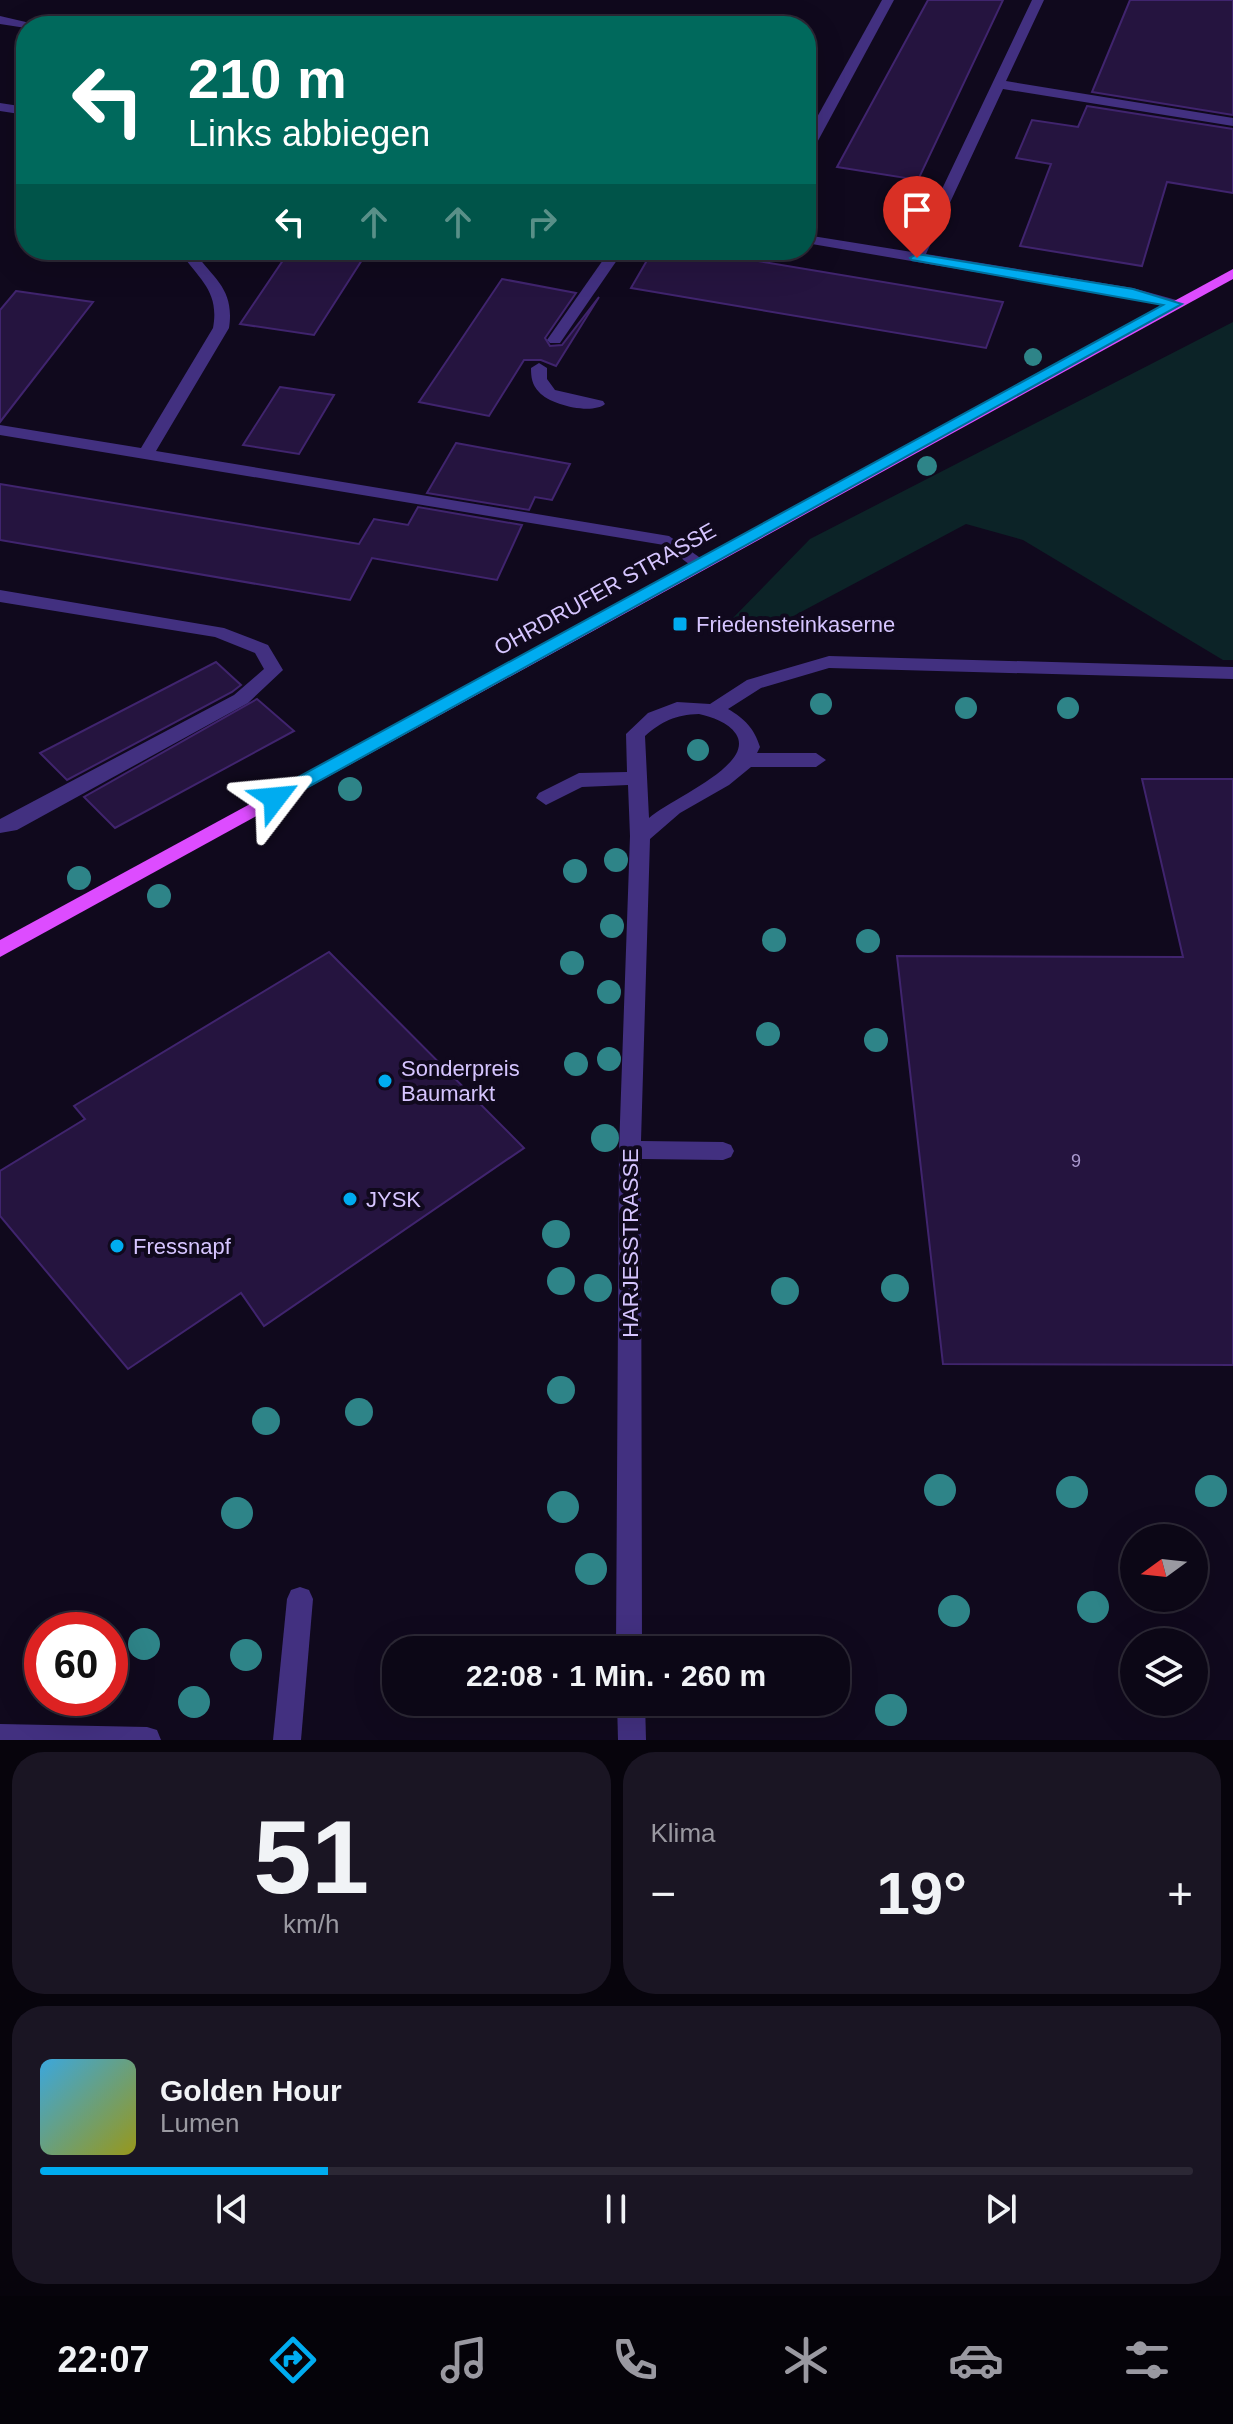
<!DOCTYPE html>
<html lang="de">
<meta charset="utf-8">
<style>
:root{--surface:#0c0716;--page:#1a1523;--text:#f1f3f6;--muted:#9a99a1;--line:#2c2835;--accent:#00acf0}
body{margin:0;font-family:Helvetica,sans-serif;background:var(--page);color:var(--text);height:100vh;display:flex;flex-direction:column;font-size:30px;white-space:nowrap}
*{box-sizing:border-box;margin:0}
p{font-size:26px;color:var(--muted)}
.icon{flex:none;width:44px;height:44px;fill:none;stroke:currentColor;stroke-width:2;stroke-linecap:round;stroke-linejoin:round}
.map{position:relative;height:1740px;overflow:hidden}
.details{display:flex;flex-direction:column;gap:12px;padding:12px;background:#07040c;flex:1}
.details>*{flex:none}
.guide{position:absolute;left:16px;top:16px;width:800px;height:244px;border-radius:32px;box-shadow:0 8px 32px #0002,0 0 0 2px var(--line);background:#00695c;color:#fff;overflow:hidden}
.needle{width:52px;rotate:255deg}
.buttons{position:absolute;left:1120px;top:1524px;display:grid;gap:16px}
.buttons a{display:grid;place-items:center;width:88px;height:88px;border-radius:50%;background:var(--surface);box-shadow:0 8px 32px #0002,0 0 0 2px var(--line);font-size:40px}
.speed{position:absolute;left:24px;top:1612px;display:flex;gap:16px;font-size:40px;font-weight:700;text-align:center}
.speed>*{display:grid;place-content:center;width:104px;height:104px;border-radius:50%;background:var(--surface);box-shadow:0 8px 32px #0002,0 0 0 2px var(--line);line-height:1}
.speed .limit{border:12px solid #d22;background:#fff;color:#111}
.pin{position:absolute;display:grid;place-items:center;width:68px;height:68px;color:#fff;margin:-82px -34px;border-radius:50% 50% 50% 0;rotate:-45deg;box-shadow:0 0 8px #0007}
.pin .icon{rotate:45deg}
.me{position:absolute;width:88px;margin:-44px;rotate:61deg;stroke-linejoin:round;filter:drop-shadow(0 0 6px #0008)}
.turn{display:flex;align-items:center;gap:28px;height:168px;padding:0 40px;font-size:36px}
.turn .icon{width:104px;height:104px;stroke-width:2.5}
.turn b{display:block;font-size:56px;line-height:68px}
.lanes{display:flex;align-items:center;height:76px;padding:0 40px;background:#0003;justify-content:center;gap:40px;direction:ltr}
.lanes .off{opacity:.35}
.big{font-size:60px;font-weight:800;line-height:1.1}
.details .card{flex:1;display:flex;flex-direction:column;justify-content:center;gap:12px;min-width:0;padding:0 28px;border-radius:32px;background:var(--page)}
.details .dial{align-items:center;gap:0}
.dial b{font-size:104px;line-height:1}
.song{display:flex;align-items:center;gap:24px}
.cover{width:96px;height:96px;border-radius:12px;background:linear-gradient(135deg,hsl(200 70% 55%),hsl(60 70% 35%))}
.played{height:8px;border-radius:4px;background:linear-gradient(90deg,var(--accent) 25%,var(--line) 25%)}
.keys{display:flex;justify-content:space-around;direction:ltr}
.heat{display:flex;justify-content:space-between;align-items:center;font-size:44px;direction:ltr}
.details .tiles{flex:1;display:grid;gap:12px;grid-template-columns:1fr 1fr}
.card:last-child{grid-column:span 2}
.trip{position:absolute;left:382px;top:1636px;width:468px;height:80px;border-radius:32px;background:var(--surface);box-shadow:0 8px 32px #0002,0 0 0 2px var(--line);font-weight:800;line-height:80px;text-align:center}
.tab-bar{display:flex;height:128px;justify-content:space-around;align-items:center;background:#050309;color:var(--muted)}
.tab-bar .icon{width:56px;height:56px}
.tab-bar .on{color:var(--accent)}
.tab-bar b{font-size:36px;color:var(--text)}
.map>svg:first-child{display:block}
.green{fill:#0c2327}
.building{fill:#25143f;stroke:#40246e;stroke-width:2}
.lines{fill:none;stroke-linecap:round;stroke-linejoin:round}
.minor{fill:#423080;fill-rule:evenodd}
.major{fill:#dd4cff;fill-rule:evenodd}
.tree{fill:#2e8488}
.route{fill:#00acf0;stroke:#00709c;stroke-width:2}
.poi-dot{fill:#00acf0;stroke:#10091d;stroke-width:3}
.labels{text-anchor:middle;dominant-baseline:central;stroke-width:8;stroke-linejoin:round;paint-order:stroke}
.number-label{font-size:18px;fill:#aa99cf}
.street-label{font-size:22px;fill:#d6c5ff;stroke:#10091d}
.poi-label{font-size:22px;fill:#d6c5ff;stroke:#10091d;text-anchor:start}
</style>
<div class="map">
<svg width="1233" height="1740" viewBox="0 0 1233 1740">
<rect width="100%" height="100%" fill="#10091d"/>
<!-- green -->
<polygon class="green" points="1233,322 1233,660 1223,660 1023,540 966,524 756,636 731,620 810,539"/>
<!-- building -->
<g class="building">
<polygon points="928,0 1003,0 918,180 837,167"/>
<polygon points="1130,0 1233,0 1233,115 1092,92"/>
<polygon points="1087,106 1233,129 1233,193 1167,182 1142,266 1020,246 1051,164 1016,158 1032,120 1078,127"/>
<polygon points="290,250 362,260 314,335 240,324"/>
<polygon points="653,250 692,250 1003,302 986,348 631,288"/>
<polygon points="502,279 576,293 545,338 550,346 562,345 599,297 556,366 541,360 524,360 489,416 419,402"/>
<polygon points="16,291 93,302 0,422 0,310"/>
<polygon points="280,387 334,395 299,454 243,445"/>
<polygon points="456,443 570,464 552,500 535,497 529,510 427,493"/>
<polygon points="0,484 359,544 374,519 408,525 418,507 522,525 497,580 372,558 350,600 0,540"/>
<polygon points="216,662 241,685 232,692 67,780 40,753"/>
<polygon points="257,699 294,731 115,828 84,797"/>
<polygon points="1142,779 1233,779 1233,1365 943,1364 897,956 1183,957"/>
<polygon points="329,952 524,1148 264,1326 241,1293 128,1369 0,1216 0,1171 85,1119 74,1106"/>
</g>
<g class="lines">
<!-- minor -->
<g class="minor">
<polygon points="882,0 894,0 813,150 806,154 806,137"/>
<polygon points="1032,0 1044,0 1006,81 1233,118 1233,126 1003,89 926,254 1133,288 1180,301 1180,307 806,243 806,235 912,252"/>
<polygon points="0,16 43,26 26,28 0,24"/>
<polygon points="0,103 26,107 26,115 0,111"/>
<path d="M179 250H193C213 279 235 288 229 328L156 451 669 536 709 564 706 568H694L664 545 0 435V425L141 448 213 328C220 290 198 279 179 250Z"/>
<polygon points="610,250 624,250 560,343 550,343 547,340"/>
<path d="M539 363 547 368V379L555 390 603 401 605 404C592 415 550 405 539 392 532 385 531 377 531 368Z"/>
<polygon points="0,590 224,628 268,645 283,670 248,703 17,830 0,833 0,819 234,695 264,669 255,653 215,637 0,602"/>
<path d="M829 656 1233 667V679L829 668 761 688 728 709C745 719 754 728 760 747L757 753H816L826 760 816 767H751L729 785 680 813 650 839 641 1141 723 1142 731 1145 734 1151 731 1157 723 1160 641 1159 642 1650H616L619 1150 630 836 628 785 582 787 546 805 536 798 539 793 579 773 627 772 626 734 648 713 677 702 710 704 747 680ZM699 714C712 717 728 722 736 734 756 765 670 799 649 818L645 736C662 721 675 715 699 714Z"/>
<polygon points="300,1587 309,1590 313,1599 301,1740 273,1740 287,1599 291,1590"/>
<polygon points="617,1702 645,1702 646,1740 618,1740"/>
<polygon points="0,1724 147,1727 157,1730 161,1740 0,1740"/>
</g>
<!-- major -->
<polygon class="major" points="1233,269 1233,279 0,957 0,940"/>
</g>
<!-- trees -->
<g class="tree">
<circle cx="1033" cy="357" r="9"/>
<circle cx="927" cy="466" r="10"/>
<circle cx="821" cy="704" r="11"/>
<circle cx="966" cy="708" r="11"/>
<circle cx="1068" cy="708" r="11"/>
<circle cx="698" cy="750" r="11"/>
<circle cx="350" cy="789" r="12"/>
<circle cx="616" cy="860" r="12"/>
<circle cx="575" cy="871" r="12"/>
<circle cx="79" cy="878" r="12"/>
<circle cx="159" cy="896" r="12"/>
<circle cx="612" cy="926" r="12"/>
<circle cx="774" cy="940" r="12"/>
<circle cx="868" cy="941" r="12"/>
<circle cx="572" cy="963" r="12"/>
<circle cx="609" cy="992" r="12"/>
<circle cx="768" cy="1034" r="12"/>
<circle cx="876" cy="1040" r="12"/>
<circle cx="609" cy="1059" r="12"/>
<circle cx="576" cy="1064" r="12"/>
<circle cx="605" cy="1138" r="14"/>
<circle cx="556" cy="1234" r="14"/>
<circle cx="561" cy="1281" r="14"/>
<circle cx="598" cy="1288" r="14"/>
<circle cx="895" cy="1288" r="14"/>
<circle cx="785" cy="1291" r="14"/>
<circle cx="561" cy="1390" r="14"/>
<circle cx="359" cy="1412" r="14"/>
<circle cx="266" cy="1421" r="14"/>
<circle cx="940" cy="1490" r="16"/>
<circle cx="1211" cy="1491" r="16"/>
<circle cx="1072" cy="1492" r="16"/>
<circle cx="563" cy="1507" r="16"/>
<circle cx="237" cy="1513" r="16"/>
<circle cx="591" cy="1569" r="16"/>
<circle cx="1093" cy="1607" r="16"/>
<circle cx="954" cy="1611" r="16"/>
<circle cx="144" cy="1644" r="16"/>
<circle cx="246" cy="1655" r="16"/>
<circle cx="194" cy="1702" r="16"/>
<circle cx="891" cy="1710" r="16"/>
</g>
<!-- route -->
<polygon class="route" points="917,254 1133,289 1182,304 281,802 269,802 269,793 1163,305 912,260 910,258"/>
<!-- markers -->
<g class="poi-dot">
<rect x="672" y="616" width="16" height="16" rx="4"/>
<circle cx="385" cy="1081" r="8"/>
<circle cx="350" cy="1199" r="8"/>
<circle cx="117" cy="1246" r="8"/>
</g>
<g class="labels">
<!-- number labels -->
<g class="number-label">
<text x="1076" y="1161">9</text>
</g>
<!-- street labels -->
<g class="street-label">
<text transform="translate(605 589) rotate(-29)">OHRDRUFER STRASSE</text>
<text transform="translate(630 1243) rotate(-90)">HARJESSTRASSE</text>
</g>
<!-- poi labels -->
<g class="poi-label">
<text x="696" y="624">Friedensteinkaserne</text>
<text x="401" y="1068">Sonderpreis<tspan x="401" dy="25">Baumarkt</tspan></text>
<text x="366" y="1199">JYSK</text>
<text x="133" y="1246">Fressnapf</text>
</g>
</g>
</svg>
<div class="buttons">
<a><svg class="needle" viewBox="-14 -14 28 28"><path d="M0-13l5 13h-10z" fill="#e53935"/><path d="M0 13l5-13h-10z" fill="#9a99a1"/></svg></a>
<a><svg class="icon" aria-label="layers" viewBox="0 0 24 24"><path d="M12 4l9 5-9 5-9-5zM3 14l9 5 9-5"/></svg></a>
</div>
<div class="speed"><div class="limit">60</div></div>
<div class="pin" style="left:917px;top:258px;background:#d93025"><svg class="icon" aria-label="arrive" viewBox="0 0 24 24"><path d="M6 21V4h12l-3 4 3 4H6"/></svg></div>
<svg class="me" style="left:275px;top:798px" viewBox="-20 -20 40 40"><path d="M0-17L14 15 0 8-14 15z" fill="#00acf0" stroke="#fff" stroke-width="4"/></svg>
<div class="trip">22:08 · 1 Min. · 260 m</div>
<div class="guide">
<div class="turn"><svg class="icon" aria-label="left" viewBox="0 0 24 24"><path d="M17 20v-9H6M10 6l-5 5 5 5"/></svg><div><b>210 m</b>Links abbiegen</div></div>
<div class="lanes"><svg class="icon" aria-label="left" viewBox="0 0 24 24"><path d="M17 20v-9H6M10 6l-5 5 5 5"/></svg><svg class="icon off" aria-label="ahead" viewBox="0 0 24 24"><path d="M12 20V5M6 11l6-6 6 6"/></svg><svg class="icon off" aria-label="ahead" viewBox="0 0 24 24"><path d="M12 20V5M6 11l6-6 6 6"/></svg><svg class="icon off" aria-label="right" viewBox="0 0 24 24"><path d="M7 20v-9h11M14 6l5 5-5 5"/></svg></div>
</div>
</div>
<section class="details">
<div class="tiles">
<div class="card dial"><b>51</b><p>km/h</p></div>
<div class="card"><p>Klima</p>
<div class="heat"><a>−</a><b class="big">19°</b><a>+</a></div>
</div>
<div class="card">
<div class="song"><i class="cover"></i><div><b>Golden Hour</b><p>Lumen</p></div></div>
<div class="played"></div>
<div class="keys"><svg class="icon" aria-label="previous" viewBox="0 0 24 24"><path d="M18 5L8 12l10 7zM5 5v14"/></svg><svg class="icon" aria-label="pause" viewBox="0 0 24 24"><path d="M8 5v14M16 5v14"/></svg><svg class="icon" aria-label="next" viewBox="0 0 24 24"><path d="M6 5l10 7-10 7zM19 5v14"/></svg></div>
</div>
</div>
</section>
<nav class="tab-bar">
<b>22:07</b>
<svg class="icon on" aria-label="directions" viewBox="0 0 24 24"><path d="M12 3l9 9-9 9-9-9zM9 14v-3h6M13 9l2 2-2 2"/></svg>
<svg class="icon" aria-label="music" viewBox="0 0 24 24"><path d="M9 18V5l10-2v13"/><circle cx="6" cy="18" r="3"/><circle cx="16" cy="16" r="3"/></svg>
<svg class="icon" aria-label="phone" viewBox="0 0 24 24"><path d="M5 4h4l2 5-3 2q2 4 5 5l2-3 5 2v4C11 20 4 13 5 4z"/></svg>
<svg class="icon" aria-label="climate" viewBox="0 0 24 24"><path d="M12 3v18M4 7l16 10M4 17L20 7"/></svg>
<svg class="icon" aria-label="car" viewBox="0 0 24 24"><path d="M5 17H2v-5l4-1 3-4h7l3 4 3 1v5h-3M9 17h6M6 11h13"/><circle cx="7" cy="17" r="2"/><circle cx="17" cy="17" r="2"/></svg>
<svg class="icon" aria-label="filters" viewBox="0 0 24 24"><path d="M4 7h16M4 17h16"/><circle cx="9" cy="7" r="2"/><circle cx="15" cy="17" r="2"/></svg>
</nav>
